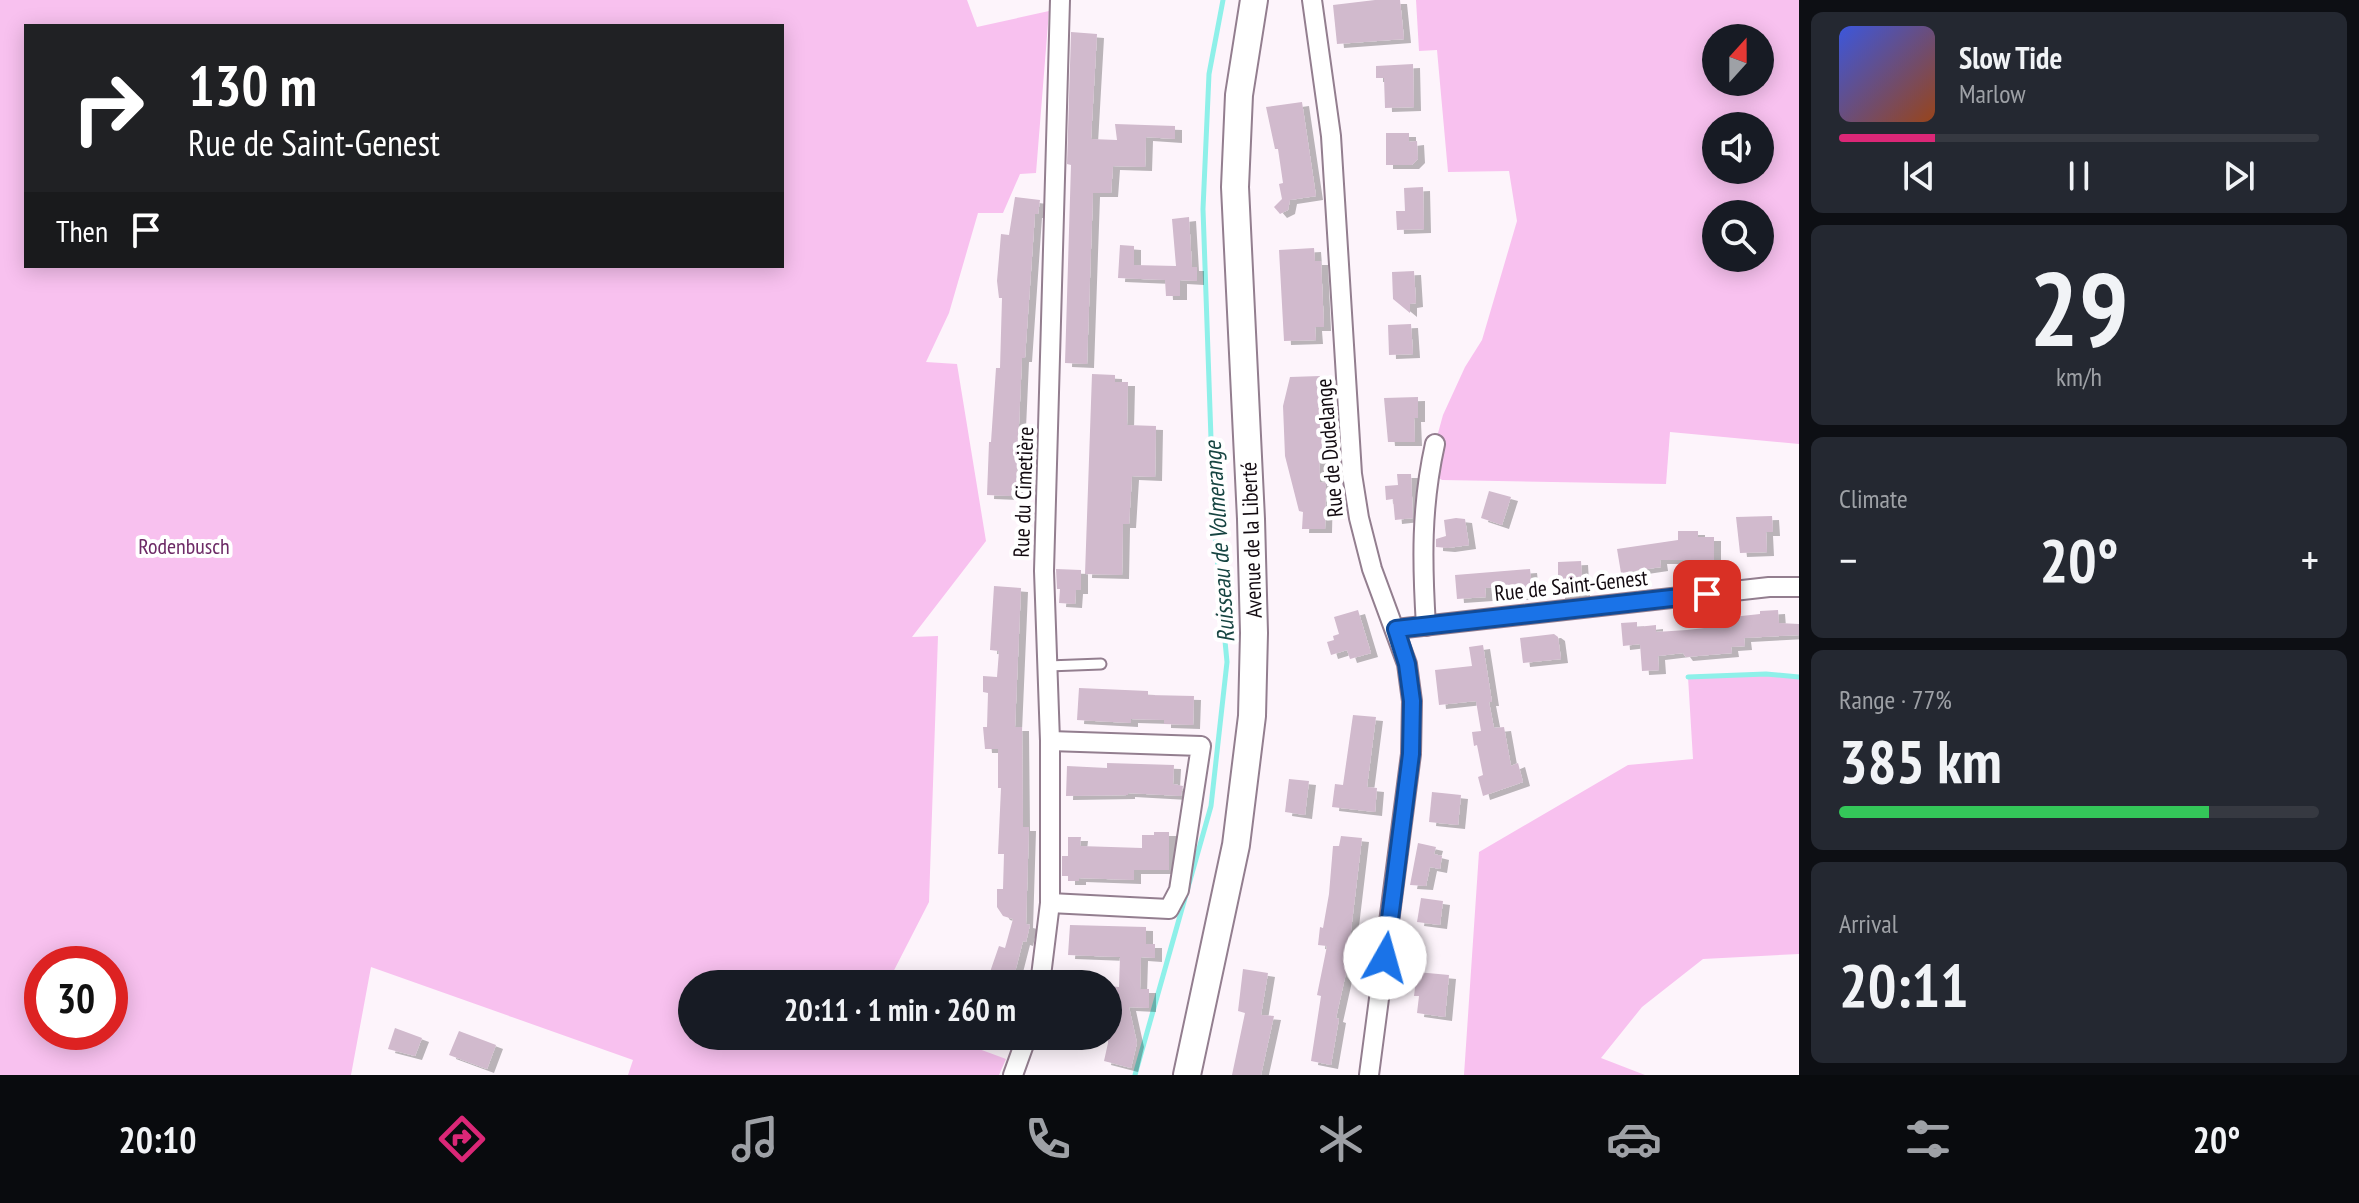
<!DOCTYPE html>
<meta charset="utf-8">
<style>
:root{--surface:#171b24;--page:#242831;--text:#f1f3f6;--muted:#9ea1a6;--line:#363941;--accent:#db2777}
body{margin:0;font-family:"PT Sans Narrow",sans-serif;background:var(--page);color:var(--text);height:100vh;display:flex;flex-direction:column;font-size:30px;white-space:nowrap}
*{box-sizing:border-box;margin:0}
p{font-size:26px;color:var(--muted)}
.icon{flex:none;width:44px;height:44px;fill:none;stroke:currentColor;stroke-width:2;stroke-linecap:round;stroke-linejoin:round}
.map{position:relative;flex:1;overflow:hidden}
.panel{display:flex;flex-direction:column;gap:12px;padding:12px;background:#0d0f14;width:560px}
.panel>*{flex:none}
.guide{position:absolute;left:24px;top:24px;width:760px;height:244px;border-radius:0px;box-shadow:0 4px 20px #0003;background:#202124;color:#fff;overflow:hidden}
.needle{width:52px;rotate:21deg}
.fabs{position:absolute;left:1702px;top:24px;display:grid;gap:16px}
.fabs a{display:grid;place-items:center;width:72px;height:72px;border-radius:50%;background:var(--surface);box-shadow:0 4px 20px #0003;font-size:40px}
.speed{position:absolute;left:24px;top:946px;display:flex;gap:16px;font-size:40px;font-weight:700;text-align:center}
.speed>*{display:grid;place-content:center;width:104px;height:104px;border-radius:50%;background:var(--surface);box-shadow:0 4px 20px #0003;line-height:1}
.speed .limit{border:12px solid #d22;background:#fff;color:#111}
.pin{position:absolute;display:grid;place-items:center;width:68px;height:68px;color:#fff;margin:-34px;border-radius:16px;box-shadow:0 4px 12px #0006}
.me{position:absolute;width:88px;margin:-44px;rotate:7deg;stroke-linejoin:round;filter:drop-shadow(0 0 6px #0008)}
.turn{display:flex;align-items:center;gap:28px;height:168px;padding:0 32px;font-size:36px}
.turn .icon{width:104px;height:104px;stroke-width:2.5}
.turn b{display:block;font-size:56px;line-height:68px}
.then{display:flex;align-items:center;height:76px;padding:0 32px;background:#0003;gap:16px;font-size:30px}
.big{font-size:60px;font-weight:700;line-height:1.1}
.panel .widget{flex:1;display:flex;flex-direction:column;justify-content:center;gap:12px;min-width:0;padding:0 28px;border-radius:12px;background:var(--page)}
.panel .dial{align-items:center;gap:0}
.dial b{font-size:104px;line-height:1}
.song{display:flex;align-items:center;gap:24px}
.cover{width:96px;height:96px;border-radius:12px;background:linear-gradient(135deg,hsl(230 70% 55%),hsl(20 70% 35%))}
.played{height:8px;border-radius:4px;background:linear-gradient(90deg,var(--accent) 20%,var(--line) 20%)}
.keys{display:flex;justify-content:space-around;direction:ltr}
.heat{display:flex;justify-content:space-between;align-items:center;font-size:44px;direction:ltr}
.charge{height:12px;border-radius:6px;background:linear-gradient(90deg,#34c759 77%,var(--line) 0)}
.trip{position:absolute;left:678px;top:970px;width:444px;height:80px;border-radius:40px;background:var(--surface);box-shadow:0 4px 20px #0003;font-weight:700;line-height:80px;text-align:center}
.tab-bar{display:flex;height:128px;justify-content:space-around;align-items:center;background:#090b0e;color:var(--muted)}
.tab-bar .icon{width:56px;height:56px}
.tab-bar .active{color:var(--accent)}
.tab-bar b{font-size:36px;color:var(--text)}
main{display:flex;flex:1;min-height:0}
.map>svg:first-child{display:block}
.green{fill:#f8c1ef;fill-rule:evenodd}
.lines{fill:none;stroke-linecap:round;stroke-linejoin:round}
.stream{stroke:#8ef0e9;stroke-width:5}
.building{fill:#d1bacd;filter:url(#shadow)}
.lane-casing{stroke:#937e8f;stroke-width:13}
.street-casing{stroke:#937e8f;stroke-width:22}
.secondary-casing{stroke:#937e8f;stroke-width:30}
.lane{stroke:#fff;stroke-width:9}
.street{stroke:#fff;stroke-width:18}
.secondary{stroke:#fff;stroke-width:26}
.route-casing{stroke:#114b97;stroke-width:20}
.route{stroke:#1a73e8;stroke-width:14}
.labels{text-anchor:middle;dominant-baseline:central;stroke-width:8;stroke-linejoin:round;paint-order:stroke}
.street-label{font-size:22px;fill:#120a10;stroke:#fff}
.park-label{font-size:22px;fill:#6d2a66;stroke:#fff}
.water-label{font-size:24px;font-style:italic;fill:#174542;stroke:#fff}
</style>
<main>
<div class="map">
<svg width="1799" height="1075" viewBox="0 0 1799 1075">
<defs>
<filter id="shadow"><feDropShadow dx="7" dy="4" stdDeviation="0" flood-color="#0004"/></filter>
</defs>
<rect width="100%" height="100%" fill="#fdf4fb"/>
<!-- green -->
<g class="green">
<path d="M0 0H967L977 27 1049 11 1036 173 1020 174 1003 213H978L949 313 926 362 957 364 986 541 912 637 938 636 929 902 887 984H692V1036H944L1006 1059 999 1075H628L633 1060 371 967 351 1075H0ZM26 26H782V266H26ZM42 964H110V1032H42Z"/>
<path d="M1416 0H1799V444L1670 432 1666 484 1442 480 1436 476 1435 444 1443 415 1465 367 1482 340 1517 221 1509 171 1448 172 1437 50 1419 51ZM1716 38H1760V82H1716ZM1716 126H1760V170H1716ZM1716 214H1760V258H1716Z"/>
<polygon points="1765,674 1799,677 1799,954 1703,959 1642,1007 1601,1058 1645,1075 1464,1075 1479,852 1628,765 1693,759 1688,677"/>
</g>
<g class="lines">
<!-- stream -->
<g class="stream">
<polyline points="1688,677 1766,674 1799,677"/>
<polyline points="1135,1075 1211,806 1227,662 1214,525 1203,209 1209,74 1223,0"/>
</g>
</g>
<!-- building -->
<g class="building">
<polygon points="1375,0 1400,0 1404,39 1337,44 1333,5"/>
<polygon points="1071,32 1097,34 1091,139 1117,140 1115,124 1175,126 1175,139 1146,137 1145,167 1113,166 1111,193 1093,193 1087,364 1065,363 1071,165 1067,164"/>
<polygon points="1413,64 1414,107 1385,108 1384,78 1376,78 1376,66"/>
<polygon points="1302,102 1316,196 1290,200 1288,210 1280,214 1274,207 1282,199 1279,184 1283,183 1278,149 1275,149 1266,107"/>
<polygon points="1386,133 1409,133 1409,142 1417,141 1418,159 1412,165 1386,165"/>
<polygon points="1423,187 1424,229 1397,230 1396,211 1405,211 1404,188"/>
<polygon points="1015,197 1040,200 1038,214 1035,214 1025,358 1022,358 1016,490 1012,490 1011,496 987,495 989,442 991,442 996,368 1000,368 1002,298 999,298 997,281 1001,234 1009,235"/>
<polygon points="1189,217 1192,267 1197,267 1197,281 1180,280 1180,296 1166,296 1165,280 1118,278 1120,245 1134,246 1134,265 1176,266 1172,219"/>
<polygon points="1314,248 1315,261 1321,261 1324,327 1315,327 1316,340 1284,341 1279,250"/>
<polygon points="1414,271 1416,303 1410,304 1410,313 1393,299 1392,272"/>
<polygon points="1411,324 1413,354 1389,355 1388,325"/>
<polygon points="1092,374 1115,375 1115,382 1128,382 1127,425 1156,426 1155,477 1132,476 1129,524 1123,524 1122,575 1085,574"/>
<polygon points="1320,376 1321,390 1326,390 1327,421 1334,421 1331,434 1327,434 1328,452 1319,453 1320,482 1326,483 1325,529 1302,529 1303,512 1299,511 1285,456 1283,406 1290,377"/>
<polygon points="1418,397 1418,418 1414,418 1415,442 1388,442 1384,398"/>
<polygon points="1397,474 1411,474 1413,518 1395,520 1393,499 1386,500 1385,486 1398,485"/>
<polygon points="1489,491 1511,497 1502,525 1481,518"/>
<polygon points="1772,516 1773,532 1766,532 1767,552 1740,553 1736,517"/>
<polygon points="1456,518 1465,519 1469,545 1448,548 1436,547 1436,539 1446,536 1444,520"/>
<polygon points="1678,531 1698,531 1698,537 1714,537 1714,560 1660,560 1661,567 1621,573 1617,549 1678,540"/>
<polygon points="1581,561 1583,594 1558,595 1558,562"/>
<polygon points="1056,569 1081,570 1081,590 1076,590 1075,604 1059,603 1060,589 1057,589"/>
<polygon points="1530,569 1533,595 1517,596 1516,586 1485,588 1486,597 1457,599 1455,575"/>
<polygon points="994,586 1021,588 1015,727 1022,727 1023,827 1029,827 1026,924 1030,925 1026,942 1023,941 1012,984 993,984 997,974 990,972 999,946 1005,948 1013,919 1003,916 997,907 997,889 1003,889 1004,854 998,854 1001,788 998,788 998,749 985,749 983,727 987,727 988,693 983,692 983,676 997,677 999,651 990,650"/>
<polygon points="1358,610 1371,653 1350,659 1347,650 1331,655 1327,642 1334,640 1333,636 1339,634 1334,617"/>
<polygon points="1778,610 1779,623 1799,624 1799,635 1744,638 1745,646 1731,647 1732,653 1686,657 1683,653 1658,656 1659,670 1642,671 1640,644 1623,646 1621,623 1637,622 1637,627 1656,625 1656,632 1687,630 1713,627 1713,619 1760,614 1760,611"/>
<polygon points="1554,634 1558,637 1561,659 1523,663 1520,638"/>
<polygon points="1483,645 1492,702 1489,702 1494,728 1504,727 1511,766 1518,763 1523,782 1483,796 1478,777 1483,775 1477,745 1474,746 1472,732 1481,731 1476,701 1439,705 1435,670 1472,666 1469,647"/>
<polygon points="1079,688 1148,691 1148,695 1194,696 1193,725 1164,724 1164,720 1131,719 1131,723 1077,720"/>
<polygon points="1353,715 1376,717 1367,787 1377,788 1375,812 1332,807 1335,784 1343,785"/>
<polygon points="1107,763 1174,765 1173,784 1183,786 1181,796 1128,793 1128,795 1066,796 1067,766 1107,768"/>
<polygon points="1289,779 1309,781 1305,815 1285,812"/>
<polygon points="1432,792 1461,795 1458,825 1429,822"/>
<polygon points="1154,832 1169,832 1169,870 1134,870 1134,880 1079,878 1079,881 1068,881 1068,876 1062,876 1062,856 1068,856 1068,837 1081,837 1080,846 1142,848 1142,835 1154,835"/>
<polygon points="1341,836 1362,838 1346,973 1336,1018 1339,1019 1331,1065 1311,1061 1321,996 1317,995 1327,946 1318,945 1320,927 1323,928 1329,894 1333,846 1339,846"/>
<polygon points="1418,843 1436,847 1434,854 1442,856 1440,869 1430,867 1426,886 1410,885"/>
<polygon points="1421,898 1443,901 1440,925 1417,922"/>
<polygon points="1070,925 1146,927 1146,944 1155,944 1155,958 1141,957 1140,989 1149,989 1149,1008 1129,1007 1137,1043 1131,1068 1104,1061 1108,1043 1108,986 1119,987 1120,957 1068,955"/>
<polygon points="1243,969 1268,973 1261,1015 1274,1016 1261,1075 1232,1075 1245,1013 1238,1011"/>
<polygon points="1417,972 1449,975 1445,1017 1417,1013 1419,996 1414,996"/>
<polygon points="395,1028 422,1038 415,1056 388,1049"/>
<polygon points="459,1031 496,1045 487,1069 449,1055"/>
</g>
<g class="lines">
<defs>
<polyline id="lane" points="1048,666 1101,664"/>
<g id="street">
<polyline points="1312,0 1331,136 1352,474 1359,518 1372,569 1407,664 1412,701 1411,754 1369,1075"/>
<path d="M1426 626C1422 562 1421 507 1435 444"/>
<polyline points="1396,629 1769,587 1799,587"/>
<polyline points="1050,903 1169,909 1179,890 1201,746 1050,741"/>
<polyline points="1040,984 1050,903 1050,741 1044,571 1060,0"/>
<polyline points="1013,1075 1027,1036"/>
</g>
<polyline id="secondary" points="1187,1075 1236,845 1252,716 1254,633 1251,519 1235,187 1239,95 1254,0"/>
</defs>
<!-- lane casing -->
<use href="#lane" class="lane-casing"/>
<!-- street casing -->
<use href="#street" class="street-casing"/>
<!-- secondary casing -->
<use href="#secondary" class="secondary-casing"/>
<!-- lane -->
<use href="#lane" class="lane"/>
<!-- street -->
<use href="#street" class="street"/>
<!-- secondary -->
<use href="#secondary" class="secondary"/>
</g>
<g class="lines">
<defs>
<polyline id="route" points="1385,958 1411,754 1412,701 1407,664 1396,629 1707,594"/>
</defs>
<!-- route casing -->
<use href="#route" class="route-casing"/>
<!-- route -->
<use href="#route" class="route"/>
</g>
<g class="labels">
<!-- street labels -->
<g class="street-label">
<text transform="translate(1329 448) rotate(-95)">Rue de Dudelange</text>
<text transform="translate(1023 492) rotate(-88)">Rue du Cimetière</text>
<text transform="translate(1251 540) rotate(-92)">Avenue de la Liberté</text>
<text transform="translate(1571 585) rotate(-6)">Rue de Saint-Genest</text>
</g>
<!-- park labels -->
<g class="park-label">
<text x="184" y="546">Rodenbusch</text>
</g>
<!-- water labels -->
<g class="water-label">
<text transform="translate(1219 542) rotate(-94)">Ruisseau de Volmerange</text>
</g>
</g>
</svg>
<div class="fabs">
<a><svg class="needle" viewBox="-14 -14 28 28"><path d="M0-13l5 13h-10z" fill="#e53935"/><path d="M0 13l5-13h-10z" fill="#9ea1a6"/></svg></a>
<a><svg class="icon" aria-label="sound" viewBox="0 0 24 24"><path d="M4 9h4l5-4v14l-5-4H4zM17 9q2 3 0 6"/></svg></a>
<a><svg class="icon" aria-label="search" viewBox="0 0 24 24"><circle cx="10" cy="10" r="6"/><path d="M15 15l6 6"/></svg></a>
</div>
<div class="speed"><div class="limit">30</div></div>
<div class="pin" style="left:1707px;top:594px;background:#d93025"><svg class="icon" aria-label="arrive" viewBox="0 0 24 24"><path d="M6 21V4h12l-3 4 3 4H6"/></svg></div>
<svg class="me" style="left:1385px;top:958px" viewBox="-20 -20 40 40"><circle r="19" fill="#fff"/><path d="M0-13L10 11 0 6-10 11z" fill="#1a73e8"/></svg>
<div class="trip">20:11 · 1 min · 260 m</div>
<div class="guide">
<div class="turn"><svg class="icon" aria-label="right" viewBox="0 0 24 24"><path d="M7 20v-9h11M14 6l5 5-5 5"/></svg><div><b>130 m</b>Rue de Saint-Genest</div></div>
<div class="then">Then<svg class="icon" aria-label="arrive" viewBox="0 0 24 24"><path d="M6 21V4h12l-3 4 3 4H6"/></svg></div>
</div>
</div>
<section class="panel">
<div class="widget">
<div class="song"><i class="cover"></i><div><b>Slow Tide</b><p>Marlow</p></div></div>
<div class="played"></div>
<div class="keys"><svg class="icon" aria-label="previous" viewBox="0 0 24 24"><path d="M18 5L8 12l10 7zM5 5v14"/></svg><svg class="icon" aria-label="pause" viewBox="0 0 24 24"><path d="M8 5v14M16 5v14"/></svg><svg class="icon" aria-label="next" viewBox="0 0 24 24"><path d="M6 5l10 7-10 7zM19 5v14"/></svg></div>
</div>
<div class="widget dial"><b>29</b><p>km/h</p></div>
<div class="widget"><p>Climate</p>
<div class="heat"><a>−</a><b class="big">20°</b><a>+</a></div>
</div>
<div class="widget"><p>Range · 77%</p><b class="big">385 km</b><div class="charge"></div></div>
<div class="widget"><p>Arrival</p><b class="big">20:11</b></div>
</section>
</main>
<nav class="tab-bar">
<b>20:10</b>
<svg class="icon active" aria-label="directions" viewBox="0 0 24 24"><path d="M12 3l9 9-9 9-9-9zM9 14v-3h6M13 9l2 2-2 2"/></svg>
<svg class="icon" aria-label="music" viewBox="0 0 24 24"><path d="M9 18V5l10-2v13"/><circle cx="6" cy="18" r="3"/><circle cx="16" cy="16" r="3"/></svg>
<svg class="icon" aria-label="phone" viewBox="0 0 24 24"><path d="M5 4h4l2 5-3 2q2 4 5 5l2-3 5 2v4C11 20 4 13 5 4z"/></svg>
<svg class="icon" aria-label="climate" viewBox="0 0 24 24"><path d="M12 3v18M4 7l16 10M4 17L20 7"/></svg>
<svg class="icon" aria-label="car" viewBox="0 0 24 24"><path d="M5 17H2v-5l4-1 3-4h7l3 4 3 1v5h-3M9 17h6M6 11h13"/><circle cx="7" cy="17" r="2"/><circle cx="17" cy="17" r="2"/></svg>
<svg class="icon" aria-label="filters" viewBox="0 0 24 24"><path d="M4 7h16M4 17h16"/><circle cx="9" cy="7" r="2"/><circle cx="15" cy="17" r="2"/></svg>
<b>20°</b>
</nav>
